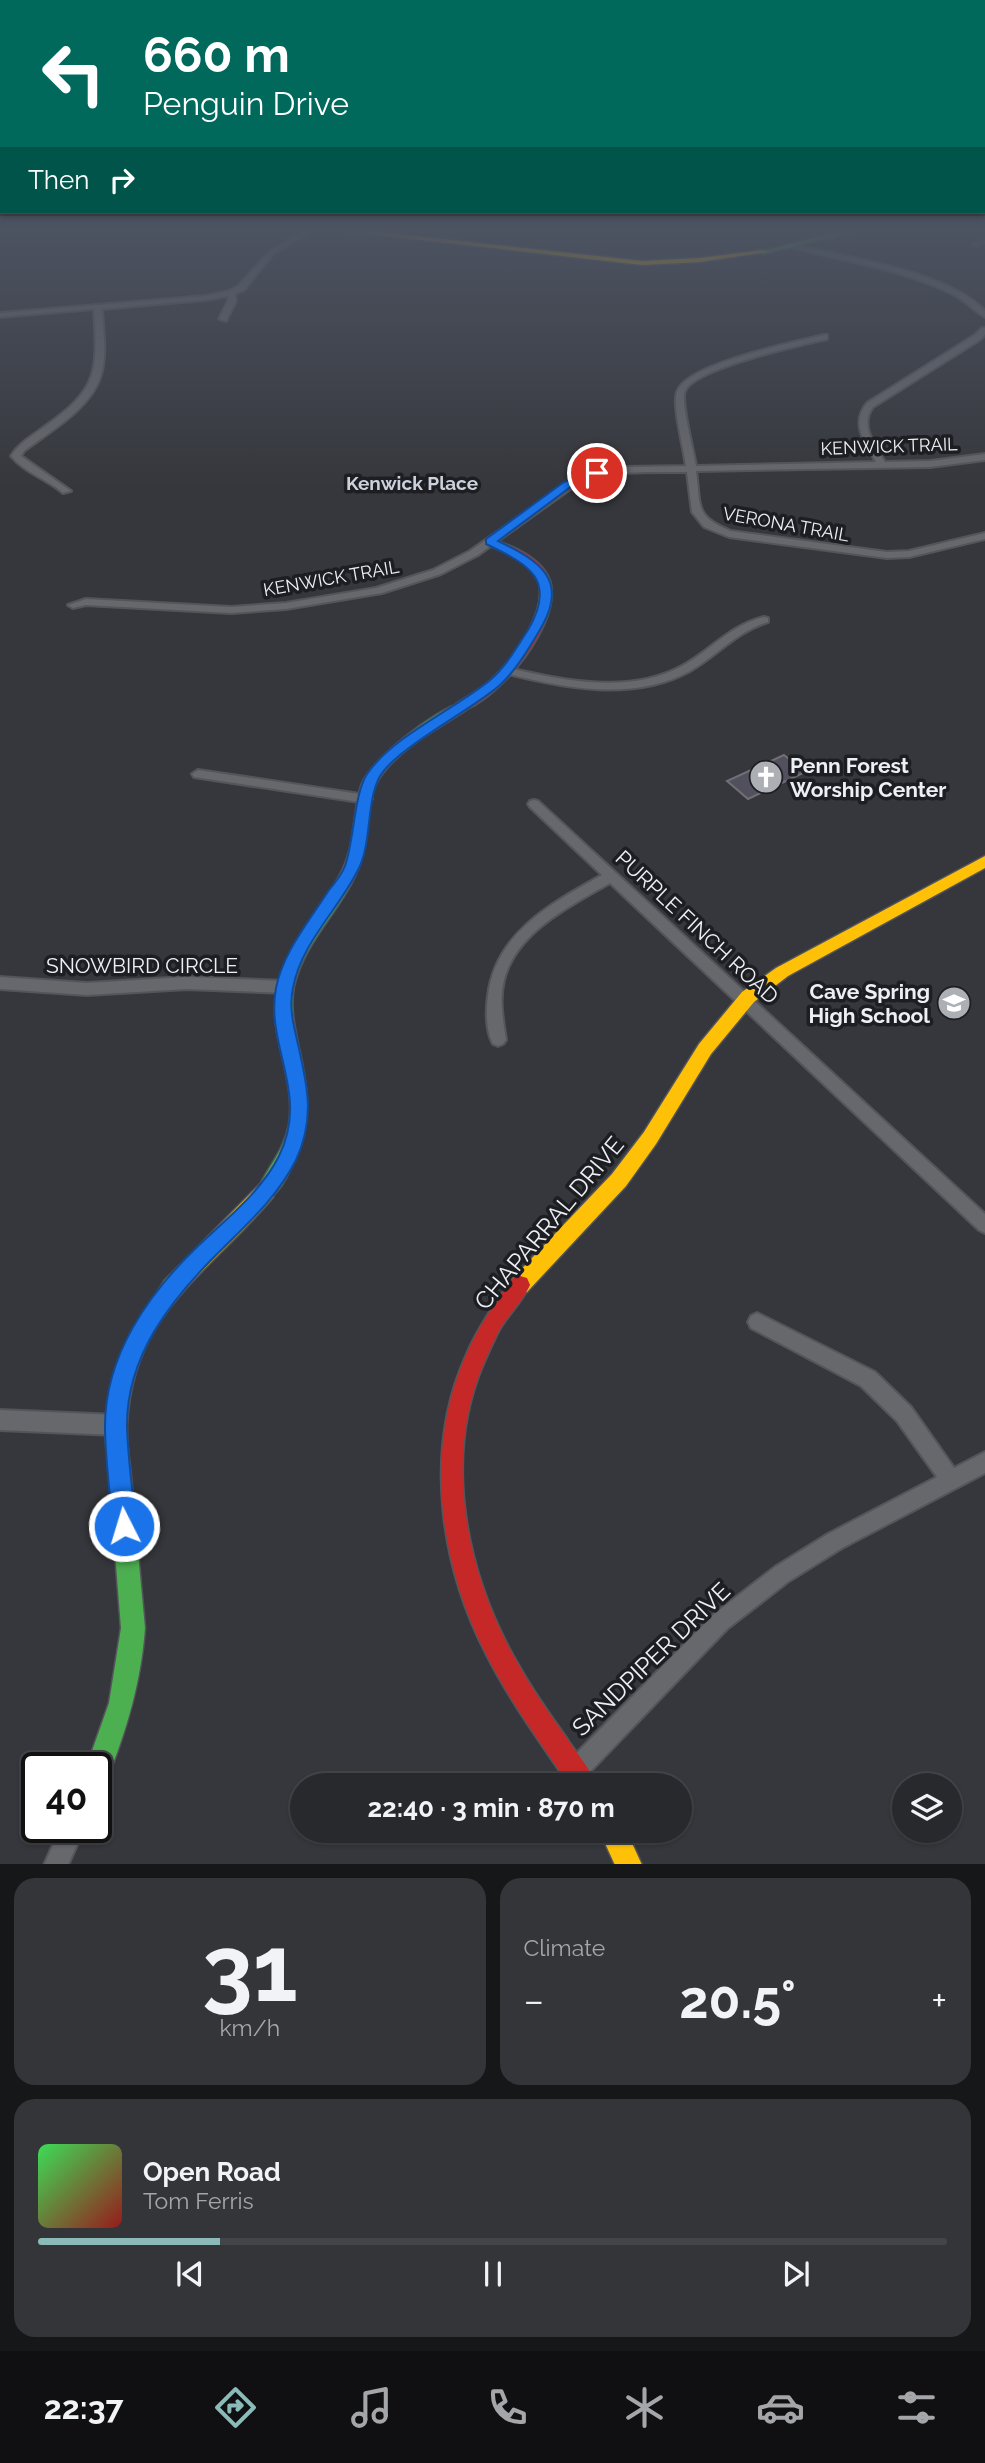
<!DOCTYPE html>
<meta charset="utf-8">
<style>
:root{--surface:#28292d;--page:#343539;--text:#f1f3f6;--muted:#a5a6aa;--line:#444549;--accent:#8bbbb9}
body{margin:0;font-family:Raleway,sans-serif;background:var(--page);color:var(--text);height:100vh;display:flex;flex-direction:column;font-size:26px;white-space:nowrap}
*{box-sizing:border-box;margin:0}
p{font-size:23px;color:var(--muted)}
.icon{flex:none;width:38px;height:38px;fill:none;stroke:currentColor;stroke-width:2;stroke-linecap:round;stroke-linejoin:round}
.map{position:relative;height:1864px;overflow:hidden}
.sheet{display:flex;flex-direction:column;gap:14px;padding:14px;background:#161719;flex:1}
.sheet>*{flex:none}
.hud{position:absolute;left:0px;top:0px;width:985px;height:214px;box-shadow:0 2px 5px #0004,0 0 0 2px var(--line);background:#00695c;color:#fff;overflow:hidden}
.buttons{position:absolute;left:892px;top:1773px;display:grid;gap:14px}
.buttons a{display:grid;place-items:center;width:70px;height:70px;border-radius:50%;background:var(--surface);box-shadow:0 2px 5px #0004,0 0 0 2px var(--line);font-size:35px}
.speed{position:absolute;left:21px;top:1752px;display:flex;gap:14px;font-size:35px;font-weight:700;text-align:center}
.speed>*{display:grid;place-content:center;width:91px;height:91px;border-radius:50%;background:var(--surface);box-shadow:0 2px 5px #0004,0 0 0 2px var(--line);line-height:1}
.speed .limit{border:4px solid #111;border-radius:10px;background:#fff;color:#111}
.pin{position:absolute;display:grid;place-items:center;width:60px;height:60px;color:#fff;margin:-30px;border:4px solid #fff;border-radius:50%;box-shadow:0 2px 7px #0007}
.me{position:absolute;width:77px;margin:-38px;rotate:355deg;stroke-linejoin:round;filter:drop-shadow(0 0 5px #0008)}
.turn{display:flex;align-items:center;gap:24px;height:147px;padding:0 28px;font-size:32px}
.turn .icon{width:91px;height:91px;stroke-width:2.5}
.turn b{display:block;font-size:49px;line-height:60px}
.then{display:flex;align-items:center;height:66px;padding:0 28px;background:#0003;gap:14px;font-size:26px}
.big{font-size:52px;font-weight:700;line-height:1.1}
.sheet .tile{flex:1;display:flex;flex-direction:column;justify-content:center;gap:10px;min-width:0;padding:0 24px;border-radius:21px;background:var(--page)}
.sheet .dial{align-items:center;gap:0}
.dial b{font-size:91px;line-height:1}
.song{display:flex;align-items:center;gap:21px}
.cover{width:84px;height:84px;border-radius:10px;background:linear-gradient(135deg,hsl(130 70% 55%),hsl(0 70% 35%))}
.played{height:7px;border-radius:4px;background:linear-gradient(90deg,var(--accent) 20%,var(--line) 20%)}
.keys{display:flex;justify-content:space-around;direction:ltr}
.heat{display:flex;justify-content:space-between;align-items:center;font-size:38px;direction:ltr}
.sheet .tiles{flex:1;display:grid;gap:14px;grid-template-columns:1fr 1fr}
.tile:last-child{grid-column:span 2}
.trip{position:absolute;left:290px;top:1773px;width:402px;height:70px;border-radius:35px;background:var(--surface);box-shadow:0 2px 5px #0004,0 0 0 2px var(--line);font-weight:700;line-height:70px;text-align:center}
.tab-bar{display:flex;height:112px;justify-content:space-around;align-items:center;background:#101012;color:var(--muted)}
.tab-bar .icon{width:49px;height:49px}
.tab-bar .current{color:var(--accent)}
.tab-bar b{font-size:32px;color:var(--text)}
.map>svg:first-child{display:block}
.building{fill:#524f5f;stroke:#707074;stroke-width:2}
.lines{fill:none;stroke-linecap:round;stroke-linejoin:round}
.street-casing{stroke:#54555a;stroke-width:4}
.fast-casing{stroke:#54555a;stroke-width:3}
.slow-casing{stroke:#54555a;stroke-width:3}
.jam-casing{stroke:#54555a;stroke-width:3}
.street{fill:#67686c;fill-rule:evenodd}
.fast{fill:#4caf50;fill-rule:evenodd}
.slow{fill:#ffc107;fill-rule:evenodd}
.jam{fill:#c62828;fill-rule:evenodd}
.route{fill:#1a73e8;stroke:#114b97;stroke-width:2}
.labels{text-anchor:middle;dominant-baseline:central;stroke-width:7;stroke-linejoin:round;paint-order:stroke}
.far-street-label{font-size:18px;fill:#eceff4;stroke:#1c1e22}
.far-neighbourhood-label{font-size:19px;font-weight:bold;fill:#ccd1dc;stroke:#1c1e22}
.poi-label{font-size:21px;font-weight:bold;fill:#eceff4;stroke:#1c1e22;text-anchor:start}
.street-label{font-size:21px;fill:#eceff4;stroke:#1c1e22}
.near-street-label{font-size:24px;fill:#eceff4;stroke:#1c1e22}
</style>
<div class="map">
<svg width="985" height="1865" viewBox="0 0 985 1865">
<rect width="100%" height="100%" fill="#36373c"/>
<!-- building -->
<polygon class="building" points="784,755 805,772 748,799 727,781"/>
<g class="lines">
<defs>
<g id="street">
<path d="M311 227 318 228 274 253 244 290 235 294 236 301 226 321 219 319 228 301V296L205 300 102 309C103 330 107 354 101 375 91 409 50 431 24 451L21 456 71 491 63 493C47 479 25 473 11 456 19 443 32 436 44 427 98 389 98 373 94 309L0 317V313L205 296 229 291 238 286 270 251Z"/>
<polygon points="819,227 826,227 836,238 831,239"/>
<polygon points="985,239 985,243 976,246 973,244"/>
<path d="M792 244C845 257 948 271 985 311V317C973 310 964 299 950 293 901 269 843 261 790 247Z"/>
<path d="M982 328H985V334L981 339 873 407C859 425 875 446 885 462L930 461 985 454V460L930 467 696 471C701 507 694 516 731 531L887 552 909 551 985 533V539L909 557 887 558 729 537 704 527 692 512 687 472C651 472 615 470 580 482L478 555 441 574 382 593 286 609 231 613 86 605 73 608 68 605 86 599 231 607 286 603 376 588 433 570 470 551 574 478 597 470 625 467 686 466C684 449 672 405 677 392 685 364 795 342 824 335H827V339C801 345 695 368 685 391 680 401 694 451 696 466L876 462C865 442 850 424 867 403L975 335Z"/>
<path d="M764 617 768 618V622C736 632 718 655 690 671 634 702 563 688 504 673L502 671 508 668C563 680 629 695 682 666 712 650 728 626 764 617Z"/>
<polygon points="198,770 366,795 372,799 366,803 194,777 192,774"/>
<path d="M534 800 538 801 985 1214V1233L979 1230 610 883C570 906 516 932 504 980 499 1000 503 1020 506 1040L503 1044 498 1046 493 1044C486 1031 486 1011 488 996 495 933 552 903 602 875L530 807 528 804 530 801Z"/>
<polygon points="0,977 87,983 187,977 285,981 290,983 292,987 290,991 285,993 187,989 87,995 0,989"/>
<polygon points="757,1313 875,1372 911,1407 954,1468 985,1452 985,1473 842,1548 789,1581 727,1629 583,1779 575,1782 567,1779 564,1771 567,1763 713,1615 775,1567 828,1534 937,1477 897,1421 861,1386 751,1328 748,1322 751,1316"/>
<polygon points="0,1410 116,1415 123,1418 126,1425 123,1432 116,1435 0,1430"/>
<polygon points="61,1827 85,1827 68,1865 44,1865"/>
</g>
<g id="fast">
<polygon points="858,227 873,227 763,254 759,252"/>
<path d="M461 703 468 707 466 710C437 729 403 746 382 774 364 797 370 834 361 861 346 907 305 938 294 986 290 1006 294 1025 298 1044 309 1092 314 1126 289 1172 284 1182 277 1195 266 1199L259 1197 257 1191C267 1168 284 1151 289 1125 297 1079 267 1034 277 989 287 942 323 911 343 869 355 843 353 813 361 786 370 760 435 710 461 703Z"/>
<path d="M121 1478 129 1481 132 1489 145 1628C141 1683 126 1733 105 1784L96 1788V1768H86L109 1703 121 1628 110 1489 113 1481Z"/>
</g>
<g id="slow">
<polygon points="0,227 43,227 0,231"/>
<polygon points="306,227 334,227 642,261 700,258 763,250 767,252 700,262 642,265"/>
<polygon points="985,856 985,868 788,976 754,1002 711,1054 656,1144 626,1186 527,1292 520,1294 513,1292 510,1285 513,1278 612,1174 644,1132 699,1044 742,992 776,968"/>
<path d="M266 1183 273 1185 275 1191 273 1197C209 1274 132 1312 127 1425 126 1446 131 1468 132 1489L129 1497 121 1500 113 1497 110 1489 105 1432 108 1403 119 1362 130 1334 165 1280 259 1185Z"/>
<polygon points="599,1830 626,1830 642,1865 615,1865"/>
</g>
<g id="jam">
<path d="M490 539C511 545 542 558 550 581 563 622 499 700 461 711L454 707 456 704C468 696 481 689 492 679 513 660 553 605 536 575 526 559 503 552 486 544V540Z"/>
<path d="M520 1276 527 1278 530 1285C523 1301 509 1314 500 1329 494 1340 489 1352 484 1363 441 1462 468 1580 521 1669 535 1694 552 1717 568 1740 578 1755 590 1769 597 1785H569C540 1742 509 1700 486 1654 440 1565 423 1450 466 1355 478 1327 495 1303 513 1278Z"/>
</g>
</defs>
<!-- street casing -->
<use href="#street" class="street-casing"/>
<!-- fast casing -->
<use href="#fast" class="fast-casing"/>
<!-- slow casing -->
<use href="#slow" class="slow-casing"/>
<!-- jam casing -->
<use href="#jam" class="jam-casing"/>
<!-- street -->
<use href="#street" class="street"/>
<!-- fast -->
<use href="#fast" class="fast"/>
<!-- slow -->
<use href="#slow" class="slow"/>
<!-- jam -->
<use href="#jam" class="jam"/>
</g>
<!-- sky -->
<linearGradient id="sky" x2="0" y2="1"><stop stop-color="#1e1e21"/><stop offset="0.47" stop-color="#4c5361"/><stop offset="1" stop-color="#4c5361" stop-opacity="0"/></linearGradient>
<rect width="985" height="488" fill="url(#sky)"/>
<!-- route -->
<path class="route" d="M594 471 603 473 572 486 498 541C540 561 569 580 541 628 529 648 517 669 500 685 472 710 394 749 379 778 366 804 372 844 358 870 339 909 301 943 293 988 289 1006 293 1023 297 1040 307 1084 316 1117 296 1160 277 1198 246 1225 217 1254 170 1301 126 1357 127 1427 128 1460 133 1493 136 1526L133 1534 124 1538 116 1534 113 1526C110 1493 105 1459 105 1426 105 1356 148 1294 197 1247 226 1219 261 1192 279 1156 310 1093 265 1047 276 988 283 952 310 920 329 890 335 883 342 874 345 866 354 841 354 794 367 774 392 737 453 710 489 681 506 667 516 648 528 630 557 580 530 565 486 544V539L564 482Z"/>
<!-- icons -->
<defs>
<symbol id="church-disc" viewBox="-11 -11 22 22"><circle r="9.5" fill="#acafb4" stroke="#1c1e22"/><path d="M-1.2-6h2.4v3.5h3.3v2.4h-3.3V6h-2.4V-.1h-3.3v-2.4h3.3Z" fill="#fff"/></symbol>
<symbol id="school-disc" viewBox="-11 -11 22 22"><circle r="9.5" fill="#acafb4" stroke="#1c1e22"/><path d="M0-5L7-2L0 1L-7-2ZM-4 1L0 2.5L4 1V4Q0 6-4 4Z" fill="#fff"/></symbol>
</defs>
<g fill-rule="evenodd">
<use href="#church-disc" x="747" y="758" width="38" height="38"/>
<use href="#school-disc" x="935" y="984" width="38" height="38"/>
</g>
<g class="labels">
<!-- far-street labels -->
<g class="far-street-label">
<text transform="translate(889 446) rotate(-2)">KENWICK TRAIL</text>
<text transform="translate(786 524) rotate(10)">VERONA TRAIL</text>
<text transform="translate(331 578) rotate(-10)">KENWICK TRAIL</text>
</g>
<!-- far-neighbourhood labels -->
<g class="far-neighbourhood-label">
<text x="412" y="483">Kenwick Place</text>
</g>
<!-- poi labels -->
<g class="poi-label">
<text x="790" y="765">Penn Forest<tspan x="790" dy="24">Worship Center</tspan></text>
<text x="930" y="991" text-anchor="end">Cave Spring<tspan x="930" dy="24">High School</tspan></text>
</g>
<!-- street labels -->
<g class="street-label">
<text transform="translate(697 927) rotate(43)">PURPLE FINCH ROAD</text>
<text x="142" y="965">SNOWBIRD CIRCLE</text>
</g>
<!-- near-street labels -->
<g class="near-street-label">
<text transform="translate(549 1223) rotate(-50)">CHAPARRAL DRIVE</text>
<text transform="translate(651 1659) rotate(-44)">SANDPIPER DRIVE</text>
</g>
</g>
</svg>
<div class="buttons">
<a><svg class="icon" aria-label="layers" viewBox="0 0 24 24"><path d="M12 4l9 5-9 5-9-5zM3 14l9 5 9-5"/></svg></a>
</div>
<div class="speed"><div class="limit">40</div></div>
<div class="pin" style="left:597px;top:473px;background:#d93025"><svg class="icon" aria-label="arrive" viewBox="0 0 24 24"><path d="M6 21V4h12l-3 4 3 4H6"/></svg></div>
<svg class="me" style="left:124px;top:1526px" viewBox="-20 -20 40 40"><circle r="17" fill="#1a73e8" stroke="#fff" stroke-width="3"/><path d="M0-11L8 9 0 5-8 9z" fill="#fff"/></svg>
<div class="trip">22:40 · 3 min · 870 m</div>
<div class="hud">
<div class="turn"><svg class="icon" aria-label="left" viewBox="0 0 24 24"><path d="M17 20v-9H6M10 6l-5 5 5 5"/></svg><div><b>660 m</b>Penguin Drive</div></div>
<div class="then">Then<svg class="icon" aria-label="right" viewBox="0 0 24 24"><path d="M7 20v-9h11M14 6l5 5-5 5"/></svg></div>
</div>
</div>
<section class="sheet">
<div class="tiles">
<div class="tile dial"><b>31</b><p>km/h</p></div>
<div class="tile"><p>Climate</p>
<div class="heat"><a>−</a><b class="big">20.5°</b><a>+</a></div>
</div>
<div class="tile">
<div class="song"><i class="cover"></i><div><b>Open Road</b><p>Tom Ferris</p></div></div>
<div class="played"></div>
<div class="keys"><svg class="icon" aria-label="previous" viewBox="0 0 24 24"><path d="M18 5L8 12l10 7zM5 5v14"/></svg><svg class="icon" aria-label="pause" viewBox="0 0 24 24"><path d="M8 5v14M16 5v14"/></svg><svg class="icon" aria-label="next" viewBox="0 0 24 24"><path d="M6 5l10 7-10 7zM19 5v14"/></svg></div>
</div>
</div>
</section>
<nav class="tab-bar">
<b>22:37</b>
<svg class="icon current" aria-label="directions" viewBox="0 0 24 24"><path d="M12 3l9 9-9 9-9-9zM9 14v-3h6M13 9l2 2-2 2"/></svg>
<svg class="icon" aria-label="music" viewBox="0 0 24 24"><path d="M9 18V5l10-2v13"/><circle cx="6" cy="18" r="3"/><circle cx="16" cy="16" r="3"/></svg>
<svg class="icon" aria-label="phone" viewBox="0 0 24 24"><path d="M5 4h4l2 5-3 2q2 4 5 5l2-3 5 2v4C11 20 4 13 5 4z"/></svg>
<svg class="icon" aria-label="climate" viewBox="0 0 24 24"><path d="M12 3v18M4 7l16 10M4 17L20 7"/></svg>
<svg class="icon" aria-label="car" viewBox="0 0 24 24"><path d="M5 17H2v-5l4-1 3-4h7l3 4 3 1v5h-3M9 17h6M6 11h13"/><circle cx="7" cy="17" r="2"/><circle cx="17" cy="17" r="2"/></svg>
<svg class="icon" aria-label="filters" viewBox="0 0 24 24"><path d="M4 7h16M4 17h16"/><circle cx="9" cy="7" r="2"/><circle cx="15" cy="17" r="2"/></svg>
</nav>
